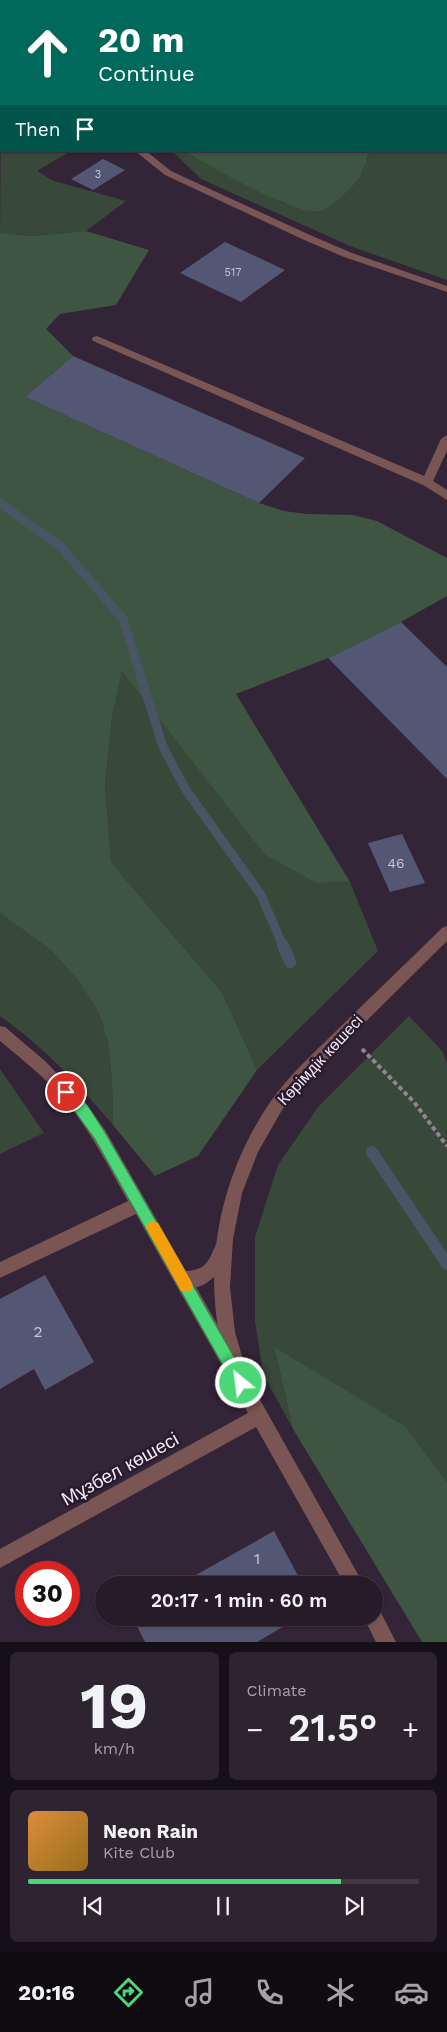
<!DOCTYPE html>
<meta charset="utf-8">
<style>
:root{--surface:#261b29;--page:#2e2431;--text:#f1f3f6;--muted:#a4a1a8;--line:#423946;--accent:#4bd677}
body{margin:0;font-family:"Work Sans",sans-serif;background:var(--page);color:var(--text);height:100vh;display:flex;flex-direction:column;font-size:19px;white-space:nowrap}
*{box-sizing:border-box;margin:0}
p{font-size:16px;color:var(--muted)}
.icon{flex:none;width:28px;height:28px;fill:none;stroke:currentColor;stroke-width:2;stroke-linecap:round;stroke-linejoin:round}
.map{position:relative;height:1642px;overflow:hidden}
.panel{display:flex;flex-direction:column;gap:10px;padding:10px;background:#150f17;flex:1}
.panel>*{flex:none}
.hud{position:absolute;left:0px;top:0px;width:448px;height:152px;box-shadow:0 1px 4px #0004,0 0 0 1px var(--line);background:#00695c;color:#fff;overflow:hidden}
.speed{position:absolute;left:15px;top:1561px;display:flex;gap:10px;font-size:25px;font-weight:700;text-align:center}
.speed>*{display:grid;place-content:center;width:65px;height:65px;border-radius:50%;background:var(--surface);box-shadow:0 1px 4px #0004,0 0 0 1px var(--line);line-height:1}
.speed .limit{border:8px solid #d22;background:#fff;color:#111}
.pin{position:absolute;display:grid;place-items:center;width:42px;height:42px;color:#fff;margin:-21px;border:2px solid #fff;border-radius:50%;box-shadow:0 1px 5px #0007}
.me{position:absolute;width:55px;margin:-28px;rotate:331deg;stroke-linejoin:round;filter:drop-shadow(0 0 4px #0008)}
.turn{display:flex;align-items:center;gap:18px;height:105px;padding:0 15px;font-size:22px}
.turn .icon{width:65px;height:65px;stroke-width:2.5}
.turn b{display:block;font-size:35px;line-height:42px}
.then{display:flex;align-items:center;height:48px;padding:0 15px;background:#0003;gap:10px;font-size:19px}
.big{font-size:38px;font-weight:600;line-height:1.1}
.panel .tile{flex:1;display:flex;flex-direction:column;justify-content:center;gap:8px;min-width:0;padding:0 18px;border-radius:8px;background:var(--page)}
.panel .dial{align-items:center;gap:0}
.dial b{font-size:65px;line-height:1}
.song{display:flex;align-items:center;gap:15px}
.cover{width:60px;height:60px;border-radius:8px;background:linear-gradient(135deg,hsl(30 70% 55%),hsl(40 70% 35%))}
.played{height:5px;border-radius:2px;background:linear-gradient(90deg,var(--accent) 80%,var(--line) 80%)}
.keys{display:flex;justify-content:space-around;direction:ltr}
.heat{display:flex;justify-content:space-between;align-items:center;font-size:28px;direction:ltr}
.panel .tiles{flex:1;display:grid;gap:10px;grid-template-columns:1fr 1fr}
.tile:last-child{grid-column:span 2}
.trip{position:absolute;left:95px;top:1576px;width:288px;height:50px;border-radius:25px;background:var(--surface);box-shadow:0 1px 4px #0004,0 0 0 1px var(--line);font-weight:600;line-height:50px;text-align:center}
.dock{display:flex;height:80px;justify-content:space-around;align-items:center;background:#0f0b10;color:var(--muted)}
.dock .icon{width:35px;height:35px}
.dock .active{color:var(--accent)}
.dock b{font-size:22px;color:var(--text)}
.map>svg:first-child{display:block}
.green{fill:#384939}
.forest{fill:#3e5641}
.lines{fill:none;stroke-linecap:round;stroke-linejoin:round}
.stream-far1{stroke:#495565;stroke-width:9}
.stream{stroke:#495565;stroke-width:12}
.building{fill:#545773}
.path{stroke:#908393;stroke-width:4;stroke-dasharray:4.5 3;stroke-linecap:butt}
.service{fill:#795553;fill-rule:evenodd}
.minor{fill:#795553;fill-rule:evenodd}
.tertiary{fill:#795553;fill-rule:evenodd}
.route{fill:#4bd677;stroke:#318b4d}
.slow{fill:#f59e0b}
.labels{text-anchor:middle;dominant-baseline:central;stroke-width:5;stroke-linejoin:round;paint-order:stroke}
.far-number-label{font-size:11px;fill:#cbc4d5}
.number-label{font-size:14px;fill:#cbc4d5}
.street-label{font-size:16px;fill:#f3e9f6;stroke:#291b2d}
.near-number-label{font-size:16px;fill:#cbc4d5}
.near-street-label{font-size:19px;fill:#f3e9f6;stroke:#291b2d}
</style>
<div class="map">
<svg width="447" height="1642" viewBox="0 0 447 1642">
<rect width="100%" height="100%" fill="#332437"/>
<!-- green -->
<g class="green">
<polygon points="1,115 1,151 71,151 37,171 54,181 126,201 86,231 33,236 0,233"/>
<polygon points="447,126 447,280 350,246 201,179 172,151 183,151 285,204 362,174 369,151 446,151"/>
<polygon points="122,670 265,855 316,883 350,882 378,951 257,1070 223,994 111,862 105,785 112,717"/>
<path d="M0 913 52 951 79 982 99 1013 108 1043 112 1081 113 1125C78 1084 44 1047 0 1016Z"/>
<polygon points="409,1016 443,1052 447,1064 447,1482 405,1426 274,1348 293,1429 263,1374 255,1321 255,1237 278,1165 318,1107"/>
<polygon points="0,1069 44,1133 0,1154"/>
</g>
<!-- forest -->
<g class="forest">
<polygon points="150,0 366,0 368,1 158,1"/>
<path d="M183 151H369C367 158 365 167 362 173 357 184 331 208 320 211 294 216 210 165 183 151Z"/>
<polygon points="86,231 149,250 116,305 60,314 46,329 73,356 25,397 259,503 284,511 307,514 353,515 377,521 447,558 447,596 401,622 328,658 236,694 350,882 316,883 265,855 122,671 112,717 105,785 111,862 223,994 257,1070 198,1156 155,1176 113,1125 112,1081 108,1043 99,1013 79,982 52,951 0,913 0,233 33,236"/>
<polygon points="274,1347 405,1426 447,1482 447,1642 422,1642 293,1429"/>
</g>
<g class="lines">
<!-- stream-far1 -->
<polyline class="stream-far1" points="0,503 61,547 123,619 163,747 186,790 261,895 283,946"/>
<!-- stream -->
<g class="stream">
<polyline points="283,945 290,962"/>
<polyline points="372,1152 447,1264"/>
</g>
</g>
<!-- building -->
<g class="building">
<polygon points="103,159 125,170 93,190 71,179"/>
<polygon points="225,242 285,270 241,302 180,273"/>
<polygon points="73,356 305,458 259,503 25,397"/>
<polygon points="401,622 447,667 447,779 328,658"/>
<polygon points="402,834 425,883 390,892 368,843"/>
<polygon points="45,1275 94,1362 45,1390 34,1369 0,1389 0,1299"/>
<polygon points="274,1531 303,1585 178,1585"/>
<polygon points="133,1618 298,1618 257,1642 145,1642"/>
</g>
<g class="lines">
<!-- path -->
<g class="path">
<polyline points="362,1049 414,1102 447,1146"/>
<polyline points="343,1618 347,1624"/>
</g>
<!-- service -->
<g class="service">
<polygon points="0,62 1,63 1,69 0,68"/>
<polygon points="135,151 146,151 171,171 310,235 352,253 447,286 447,292 344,257 302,239 165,175"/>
<polygon points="97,336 424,476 441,439 447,435 447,451 433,481 447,490 447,500 423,485 93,341 92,339 93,337"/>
<path d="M0 1026 5 1027 45 1061 84 1101 105 1130 186 1271C207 1270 209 1260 216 1244L222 1241 228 1244 230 1249C221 1272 206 1296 176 1285L136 1214 0 1278V1262L128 1201C111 1171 95 1140 75 1113 55 1085 26 1063 0 1041Z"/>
</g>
<!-- minor -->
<polygon class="minor" points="182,1271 188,1273 240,1364 243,1370 240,1376 234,1378 228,1376 176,1285 174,1279 176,1273"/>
<!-- tertiary -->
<g class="tertiary">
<path d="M447 926V941L306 1081 282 1110 258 1152 242 1193 233 1239 230 1287 235 1332 249 1380 364 1585H345L256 1427 0 1568V1549L248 1413C193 1315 208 1192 271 1101 289 1075 314 1053 336 1031 371 997 407 962 442 928Z"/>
<polygon points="374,1609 380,1611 396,1642 376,1642 364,1618 374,1618"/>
</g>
</g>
<!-- route -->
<path class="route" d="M66 1087C83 1093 94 1117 104 1131L246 1378 248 1383 246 1388 241 1390 236 1388 95 1139 74 1110 60 1092 61 1088Z"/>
<!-- slow -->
<polygon class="slow" points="153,1221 158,1223 191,1281 193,1286 191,1291 186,1292 181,1291 148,1231 146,1227 148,1223"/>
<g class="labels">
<!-- far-number labels -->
<g class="far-number-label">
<text x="98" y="174">3</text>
<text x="233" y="272">517</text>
</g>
<!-- number labels -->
<g class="number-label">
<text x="396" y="863">46</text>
</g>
<!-- street labels -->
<g class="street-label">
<text transform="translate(320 1060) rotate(-47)">Көрімдік көшесі</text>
</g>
<!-- near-number labels -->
<g class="near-number-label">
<text x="38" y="1331">2</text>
<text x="257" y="1558">1</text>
</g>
<!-- near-street labels -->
<g class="near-street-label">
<text transform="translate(120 1469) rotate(-29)">Мұзбел көшесі</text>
</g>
</g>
</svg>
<div class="speed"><div class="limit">30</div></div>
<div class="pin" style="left:66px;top:1092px;background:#d93025"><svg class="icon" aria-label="arrive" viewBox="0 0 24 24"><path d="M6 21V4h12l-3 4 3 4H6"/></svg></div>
<svg class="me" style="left:241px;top:1383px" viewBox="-20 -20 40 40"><circle r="17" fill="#4bd677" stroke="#fff" stroke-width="3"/><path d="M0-11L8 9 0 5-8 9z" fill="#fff"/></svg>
<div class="trip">20:17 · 1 min · 60 m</div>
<div class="hud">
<div class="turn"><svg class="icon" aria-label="ahead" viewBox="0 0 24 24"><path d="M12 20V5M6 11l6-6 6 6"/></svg><div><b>20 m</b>Continue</div></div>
<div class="then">Then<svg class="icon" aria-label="arrive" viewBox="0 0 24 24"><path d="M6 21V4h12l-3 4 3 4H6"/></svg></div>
</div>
</div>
<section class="panel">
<div class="tiles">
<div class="tile dial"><b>19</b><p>km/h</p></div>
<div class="tile"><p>Climate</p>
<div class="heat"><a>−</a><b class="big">21.5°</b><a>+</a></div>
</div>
<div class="tile">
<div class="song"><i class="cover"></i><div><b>Neon Rain</b><p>Kite Club</p></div></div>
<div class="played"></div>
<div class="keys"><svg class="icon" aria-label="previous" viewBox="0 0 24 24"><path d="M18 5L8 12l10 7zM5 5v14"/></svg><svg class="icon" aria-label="pause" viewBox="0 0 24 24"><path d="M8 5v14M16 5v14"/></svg><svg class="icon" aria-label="next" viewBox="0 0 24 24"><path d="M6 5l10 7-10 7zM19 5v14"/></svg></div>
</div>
</div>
</section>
<nav class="dock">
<b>20:16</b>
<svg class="icon active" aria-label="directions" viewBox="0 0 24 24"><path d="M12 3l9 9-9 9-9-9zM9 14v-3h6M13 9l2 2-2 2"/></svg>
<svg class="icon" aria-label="music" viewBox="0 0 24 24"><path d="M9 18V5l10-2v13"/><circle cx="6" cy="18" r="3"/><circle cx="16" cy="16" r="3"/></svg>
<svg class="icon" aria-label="phone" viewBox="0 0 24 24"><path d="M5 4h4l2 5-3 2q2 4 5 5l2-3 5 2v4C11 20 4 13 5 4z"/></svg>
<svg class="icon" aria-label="climate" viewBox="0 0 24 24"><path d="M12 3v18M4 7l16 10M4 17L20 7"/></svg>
<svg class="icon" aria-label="car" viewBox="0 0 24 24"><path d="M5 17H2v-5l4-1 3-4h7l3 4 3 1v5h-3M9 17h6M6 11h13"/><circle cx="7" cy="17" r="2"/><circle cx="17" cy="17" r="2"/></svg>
</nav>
